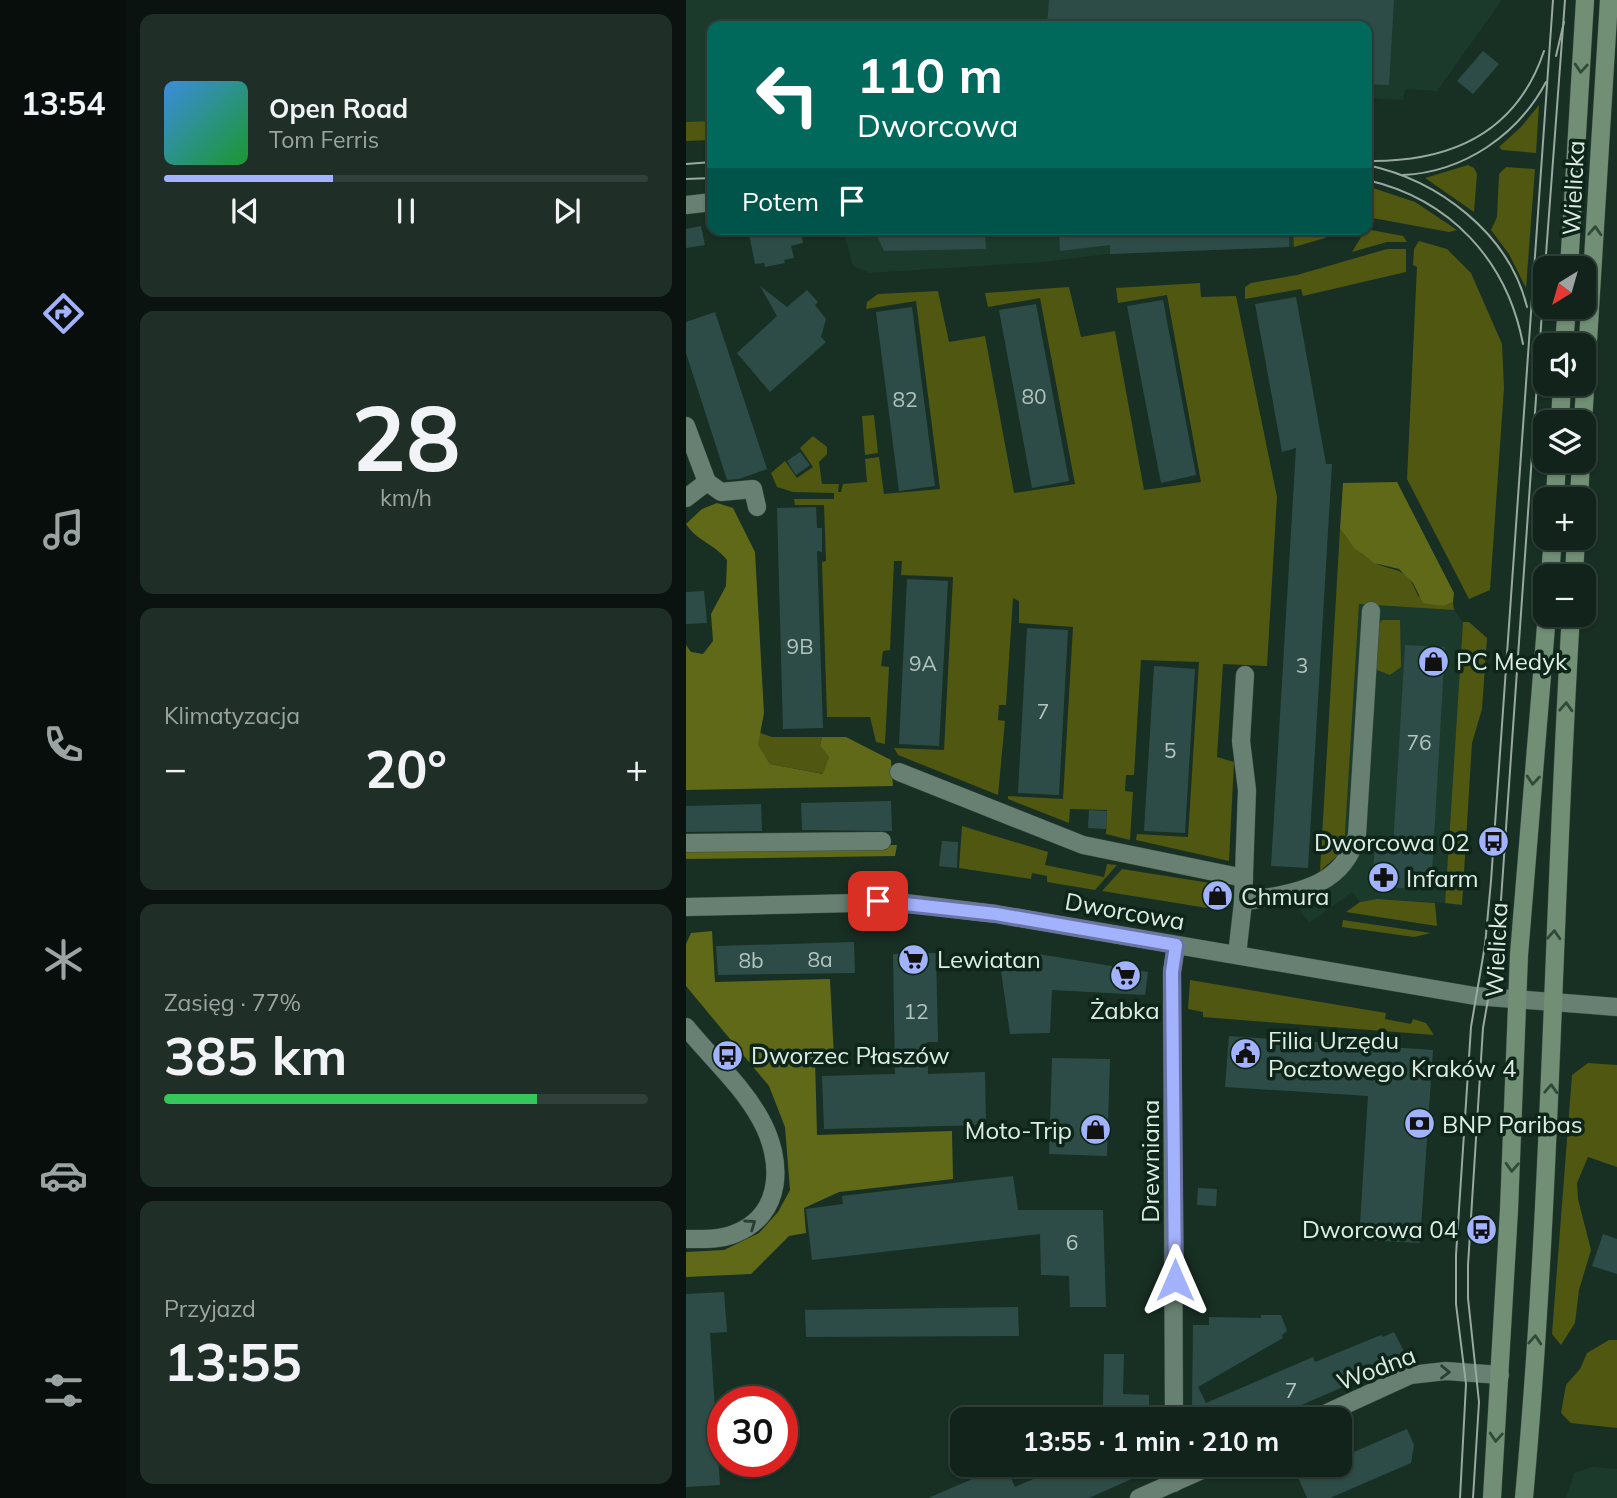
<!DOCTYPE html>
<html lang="pl">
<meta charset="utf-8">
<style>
:root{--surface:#12231b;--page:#1f2f28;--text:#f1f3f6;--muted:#9ca4a3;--line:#31403a;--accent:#a3b2fd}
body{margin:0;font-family:Mulish,sans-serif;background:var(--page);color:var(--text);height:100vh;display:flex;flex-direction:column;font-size:26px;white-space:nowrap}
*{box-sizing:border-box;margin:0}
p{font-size:23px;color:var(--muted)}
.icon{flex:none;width:38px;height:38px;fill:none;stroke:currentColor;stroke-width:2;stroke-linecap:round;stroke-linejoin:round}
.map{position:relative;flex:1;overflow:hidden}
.details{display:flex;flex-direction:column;gap:14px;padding:14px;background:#0a130f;width:560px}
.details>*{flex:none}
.top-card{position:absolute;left:21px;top:21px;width:665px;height:214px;border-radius:14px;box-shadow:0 2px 5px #0004,0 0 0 2px var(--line);background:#00695c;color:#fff;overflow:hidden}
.needle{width:46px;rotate:217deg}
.buttons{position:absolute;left:847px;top:256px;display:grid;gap:14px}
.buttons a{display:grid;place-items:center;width:63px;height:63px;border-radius:14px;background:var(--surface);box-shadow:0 2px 5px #0004,0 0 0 2px var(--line);font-size:35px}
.speed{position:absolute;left:21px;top:1386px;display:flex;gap:14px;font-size:35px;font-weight:700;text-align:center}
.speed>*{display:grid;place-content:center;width:91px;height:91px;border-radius:50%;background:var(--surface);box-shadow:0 2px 5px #0004,0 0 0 2px var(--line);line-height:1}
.speed .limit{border:10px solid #d22;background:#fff;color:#111}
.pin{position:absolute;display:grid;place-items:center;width:60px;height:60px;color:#fff;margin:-30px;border-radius:14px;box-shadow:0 4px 10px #0006}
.me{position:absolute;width:77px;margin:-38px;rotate:0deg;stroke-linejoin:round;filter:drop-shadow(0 0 5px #0008)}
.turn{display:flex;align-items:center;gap:24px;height:147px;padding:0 35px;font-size:32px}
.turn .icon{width:91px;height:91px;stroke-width:2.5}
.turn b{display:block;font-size:49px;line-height:60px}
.then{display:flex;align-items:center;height:66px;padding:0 35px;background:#0003;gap:14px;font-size:26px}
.big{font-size:52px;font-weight:700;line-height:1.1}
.details .card{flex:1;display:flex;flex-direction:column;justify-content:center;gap:10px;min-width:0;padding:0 24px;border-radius:14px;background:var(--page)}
.details .dial{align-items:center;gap:0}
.dial b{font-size:91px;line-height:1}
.song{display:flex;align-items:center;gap:21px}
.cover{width:84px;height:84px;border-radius:10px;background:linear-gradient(135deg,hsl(210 70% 55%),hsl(130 70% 35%))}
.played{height:7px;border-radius:4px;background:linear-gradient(90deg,var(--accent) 35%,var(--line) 35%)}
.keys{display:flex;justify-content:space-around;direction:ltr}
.heat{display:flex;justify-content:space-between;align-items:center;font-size:38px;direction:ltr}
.charge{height:10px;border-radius:5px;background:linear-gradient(90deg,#34c759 77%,var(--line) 0)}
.trip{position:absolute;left:264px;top:1407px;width:402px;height:70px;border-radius:14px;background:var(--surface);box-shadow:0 2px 5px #0004,0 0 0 2px var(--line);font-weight:700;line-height:70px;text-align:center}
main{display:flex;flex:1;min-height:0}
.menu{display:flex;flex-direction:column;width:126px;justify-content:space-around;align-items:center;background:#070e0b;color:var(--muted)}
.menu .icon{width:49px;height:49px}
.menu .active{color:var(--accent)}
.menu b{font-size:32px;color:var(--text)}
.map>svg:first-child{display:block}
.built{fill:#1b3a2b}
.green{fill:#505711}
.forest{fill:#606917}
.building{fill:#2e4c47}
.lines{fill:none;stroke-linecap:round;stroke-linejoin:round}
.street-casing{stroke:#374a41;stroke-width:19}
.secondary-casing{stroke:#374a41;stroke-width:19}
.street{stroke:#678072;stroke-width:18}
.secondary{stroke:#708f74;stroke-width:18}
.tram{stroke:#98a9a0;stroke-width:2}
.oneway{stroke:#304a3a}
.oneway2{stroke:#294034}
.route-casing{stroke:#6a74a4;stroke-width:18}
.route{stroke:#a3b2fd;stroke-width:12}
.labels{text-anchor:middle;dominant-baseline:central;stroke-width:7;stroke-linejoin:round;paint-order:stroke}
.number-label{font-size:21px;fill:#b2c4bd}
.street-label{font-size:24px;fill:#deece4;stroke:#0e251a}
.poi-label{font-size:24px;fill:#deece4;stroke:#0e251a;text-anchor:start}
</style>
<main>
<nav class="menu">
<b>13:54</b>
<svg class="icon active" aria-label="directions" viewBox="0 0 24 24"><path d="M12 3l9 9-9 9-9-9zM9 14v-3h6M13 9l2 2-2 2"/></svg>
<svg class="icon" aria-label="music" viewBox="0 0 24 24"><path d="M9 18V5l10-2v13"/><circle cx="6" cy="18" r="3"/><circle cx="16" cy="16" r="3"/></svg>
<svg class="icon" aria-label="phone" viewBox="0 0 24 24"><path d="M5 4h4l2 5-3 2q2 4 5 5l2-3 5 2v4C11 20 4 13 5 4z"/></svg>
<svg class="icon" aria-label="climate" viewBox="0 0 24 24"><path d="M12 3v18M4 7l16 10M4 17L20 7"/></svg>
<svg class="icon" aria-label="car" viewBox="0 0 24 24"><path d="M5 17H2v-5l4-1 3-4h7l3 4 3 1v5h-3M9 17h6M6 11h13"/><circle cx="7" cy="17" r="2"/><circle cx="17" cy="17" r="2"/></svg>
<svg class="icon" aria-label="filters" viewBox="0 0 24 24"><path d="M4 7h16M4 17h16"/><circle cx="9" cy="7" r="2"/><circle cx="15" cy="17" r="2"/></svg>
</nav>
<section class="details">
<div class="card">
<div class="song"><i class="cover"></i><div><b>Open Road</b><p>Tom Ferris</p></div></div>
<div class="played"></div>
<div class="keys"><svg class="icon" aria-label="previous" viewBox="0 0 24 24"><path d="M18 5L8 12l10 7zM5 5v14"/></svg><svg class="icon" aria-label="pause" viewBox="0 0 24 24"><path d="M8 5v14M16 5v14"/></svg><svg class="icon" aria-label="next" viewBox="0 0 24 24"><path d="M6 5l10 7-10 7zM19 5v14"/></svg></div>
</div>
<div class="card dial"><b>28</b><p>km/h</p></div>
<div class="card"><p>Klimatyzacja</p>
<div class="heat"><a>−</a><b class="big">20°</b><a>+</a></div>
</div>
<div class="card"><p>Zasięg · 77%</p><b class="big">385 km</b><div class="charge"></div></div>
<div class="card"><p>Przyjazd</p><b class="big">13:55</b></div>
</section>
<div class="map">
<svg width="931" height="1498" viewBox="0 0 931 1498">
<rect width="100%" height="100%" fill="#182f24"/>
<!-- built -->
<g class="built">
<polygon points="0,0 816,0 751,91 720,89 717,100 681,98 681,26 26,26 26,121 0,122"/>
<polygon points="157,229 619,229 619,230 607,231 608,247 422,254 357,262 183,273 167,266"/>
<polygon points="673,603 768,610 777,622 759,903 691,899 674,902 666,892 623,923 613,909 607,891 657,862"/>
<polygon points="906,1467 931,1469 931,1498 880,1498 888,1473"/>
</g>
<!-- green -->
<g class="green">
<polygon points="853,105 850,153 816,150 813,147 835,127"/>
<polygon points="26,121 26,140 0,141 0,122"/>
<polygon points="782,165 788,168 791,174 788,212 739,178"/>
<polygon points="820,167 849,169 840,288 823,254 805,230 811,217 813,174"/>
<polygon points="681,186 729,202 771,230 763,232 681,217"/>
<polygon points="649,229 639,238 608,247 607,231"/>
<polygon points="680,229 717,236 721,242 701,242 666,252"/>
<polygon points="733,241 761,249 785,273 816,344 818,388 804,590 783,599 721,479 731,267 727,265 728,249"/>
<polygon points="701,249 720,249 720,272 617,296 615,289 559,299 559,287 565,283 611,275"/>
<polygon points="514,283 515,297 550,296 591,497 581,666 537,664 531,757 548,762 543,861 450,840 451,834 502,837 513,662 455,660 448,775 440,775 439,791 447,792 444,840 420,834 421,810 384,809 383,823 322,799 322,796 377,799 387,627 333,623 333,601 327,598 320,705 313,705 312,720 319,721 312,795 212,755 208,748 258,750 267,577 215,575 216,561 208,561 204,650 197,651 195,666 203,667 199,744 190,742 184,717 141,717 136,562 140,561 138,505 109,505 108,499 148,499 148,493 107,492 91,487 85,473 99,461 111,478 127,467 114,448 127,436 141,447 141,454 133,462 136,484 153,484 152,492 155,492 157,484 181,482 179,459 193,457 198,494 254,489 230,301 180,309 181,302 192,294 252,291 263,342 299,336 328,493 389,484 354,298 302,307 299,293 383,287 395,337 429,331 458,490 515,482 481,295 432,303 430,288"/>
<polygon points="188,415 192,453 179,455 176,416"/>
<path d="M654 529C663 542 672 553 686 561 709 575 719 562 732 596L758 606 767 602 768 610 673 604 658 850 634 871Z"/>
<polygon points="696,620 714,620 715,667 704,675 691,670 688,664 692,625"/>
<polygon points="777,622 783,622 801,638 796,709 786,743 776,905 759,903"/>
<polygon points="72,732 86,737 136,737 134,746 143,757 138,774 84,764 71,745"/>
<polygon points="276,826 362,852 359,865 418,877 421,864 431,865 409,890 361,882 361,876 346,873 345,879 273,868"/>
<polygon points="436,869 524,883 521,908 416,891"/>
<polygon points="691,899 749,903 751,926 660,912 674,902"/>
<polygon points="657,920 745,933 728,937 656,927"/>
<polygon points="504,980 700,1013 699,1019 725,1024 727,1019 740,1023 748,1035 517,1017 517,1012 502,1009"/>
<polygon points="902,1063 931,1065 931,1167 902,1157 891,1183 892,1199 905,1250 893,1290 889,1323 875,1345 866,1334 886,1075"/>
<polygon points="923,1340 931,1340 931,1428 885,1423 875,1413 880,1385 894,1369 901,1353"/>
</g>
<!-- forest -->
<g class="forest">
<polygon points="711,482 768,593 767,602 758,606 737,603 727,583 713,569 688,563 668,548 654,529 657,483"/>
<path d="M31 503 47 508 69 552 78 713 72 745 84 764 137 774 143 757 134 746 136 737H160L205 760 207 786 0 790V645L5 652 17 654 27 641 25 614 40 586 41 560C26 542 12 542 0 524L16 509Z"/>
<polygon points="211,845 209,856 0,859 0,849"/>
<polygon points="26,931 29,982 144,979 148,1057 129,1058 131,1135 266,1131 267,1179 153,1192 118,1208 120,1233 103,1236 65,1274 0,1277 0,1252 38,1250 73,1233 92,1212 104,1190 99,1127 83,1086 0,986 0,944 5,933"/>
</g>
<!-- building -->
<g class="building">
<polygon points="363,0 708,0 703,85 681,84 681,26 361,26"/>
<polygon points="797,51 813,64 787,94 771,81"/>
<polygon points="15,226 19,245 0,248 0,229"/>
<polygon points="62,229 114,229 117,243 105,246 108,258 98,260 99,263 79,267 78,263 69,264"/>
<polygon points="188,229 295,229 299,231 300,249 198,251"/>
<polygon points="411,229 603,229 603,247 424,254 424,245 374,251 373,233"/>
<polygon points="74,286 101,307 121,290 132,302 129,305 140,319 135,337 140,342 84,392 51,353 91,316"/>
<polygon points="610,297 640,464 646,464 622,868 585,866 610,448 596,452 569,304"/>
<polygon points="477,300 510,475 475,483 441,306"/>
<polygon points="350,304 383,481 346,488 313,310"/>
<polygon points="226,307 249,486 213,491 190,312"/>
<polygon points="29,312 81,469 53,479 41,480 0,353 0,322"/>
<polygon points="114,452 124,465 110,475 101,461"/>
<polygon points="130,507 131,528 136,528 136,552 131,551 137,728 97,729 91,508"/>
<polygon points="221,579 262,581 253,746 213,744"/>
<polygon points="18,591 21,623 0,624 0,592"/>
<polygon points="341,628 382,630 373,795 332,793"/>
<polygon points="719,645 759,647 745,890 686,886 689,846 707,848"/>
<polygon points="468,666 509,669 499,833 458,831"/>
<polygon points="205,801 206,831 116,830 115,803"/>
<polygon points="75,804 76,831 0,832 0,806"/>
<polygon points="403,810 421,811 420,829 402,828"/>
<polygon points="256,841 272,842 271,868 253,866"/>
<polygon points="168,942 169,973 32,975 30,946"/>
<polygon points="250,953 252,1042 241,1042 242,1074 299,1072 300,1125 138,1129 136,1076 209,1074 207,954"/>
<polygon points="346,953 462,972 459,995 366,990 364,1033 324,1034 315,971 346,970"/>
<polygon points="543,1036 747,1050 734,1243 673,1240 682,1096 539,1087"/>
<polygon points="366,1058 424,1059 421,1156 363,1154"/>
<polygon points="327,1176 332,1210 417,1210 420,1307 384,1307 383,1276 355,1275 354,1234 126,1260 120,1209 157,1204 156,1196"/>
<polygon points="512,1188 531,1189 530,1206 511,1205"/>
<polygon points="917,1234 931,1239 931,1274 906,1266"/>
<polygon points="38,1292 41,1332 24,1333 34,1485 0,1487 0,1294"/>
<polygon points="332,1307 333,1336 120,1337 119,1310"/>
<polygon points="575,1315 595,1315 601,1331 596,1335 597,1338 512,1387 520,1403 627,1357 629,1362 695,1335 697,1337 708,1332 722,1359 583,1419 499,1419 499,1411 506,1408 507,1325 523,1325 523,1317 575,1318"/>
<polygon points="418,1354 438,1354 437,1394 463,1395 463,1419 427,1419 427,1406 417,1405"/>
<polygon points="721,1429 728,1445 725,1463 644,1498 621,1498 612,1477 638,1465 654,1465 654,1458"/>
<polygon points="319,1465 329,1487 380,1465 477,1465 403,1498 242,1498"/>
</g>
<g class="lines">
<defs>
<g id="street">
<polyline points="0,205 26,202"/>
<polyline points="0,426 21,482 35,492 67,489 71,507"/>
<polyline points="0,498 21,482"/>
<polyline points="213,772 397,845 558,878"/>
<polyline points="0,843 196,841"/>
<path d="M557 902C604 893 657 890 671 835L685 611"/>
<polyline points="0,907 211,902 310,914 789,996 931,1007"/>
<polyline points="551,955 557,902 561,790 555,741 559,675"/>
<path d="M0 1027C25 1058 56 1085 75 1120 97 1160 98 1215 48 1234 33 1240 16 1239 0 1239"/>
<polyline points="488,1419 486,972 490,945"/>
<polyline points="628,1419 724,1375 760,1371 814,1375"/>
<polyline points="488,1483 488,1465"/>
<polyline points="453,1498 527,1465"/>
</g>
<g id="secondary">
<polyline points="883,268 899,0"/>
<polyline points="878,345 881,306"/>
<polyline points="874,422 876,383"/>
<polyline points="897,422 923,0"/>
<polyline points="869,499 871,460"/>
<polyline points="893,499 895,460"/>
<polyline points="864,576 867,537"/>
<polyline points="888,576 890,537"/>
<polyline points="806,1498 823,1210 833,955 861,614"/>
<path d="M838 1498C865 1204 867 909 885 614"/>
</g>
</defs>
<!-- street casing -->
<use href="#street" class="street-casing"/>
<!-- secondary casing -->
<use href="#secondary" class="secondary-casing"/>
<!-- street -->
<use href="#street" class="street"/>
<!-- secondary -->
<use href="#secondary" class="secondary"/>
<!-- tram -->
<g class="tram">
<polyline points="870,56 878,22"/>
<path d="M687 161C766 161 831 132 858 51"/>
<polyline points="0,164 26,162"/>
<path d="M681 165C752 180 823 233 841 307"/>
<path d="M717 175C778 172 832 135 860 82"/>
<polyline points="0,179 26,178"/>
<path d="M681 180C764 199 821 260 837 344"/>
<polyline points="859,268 879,0"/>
<polyline points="774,1498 780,1384 770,1304 770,1255 785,1027 799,945 805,881 867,0"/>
<polyline points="787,1498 793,1402 782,1298 782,1265 797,1028 812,943 859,269"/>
</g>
</g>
<!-- one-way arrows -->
<defs><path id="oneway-chevron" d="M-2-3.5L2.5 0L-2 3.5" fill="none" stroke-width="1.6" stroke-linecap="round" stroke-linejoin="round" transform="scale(1.75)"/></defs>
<g class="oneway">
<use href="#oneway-chevron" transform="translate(895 68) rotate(94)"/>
<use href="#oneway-chevron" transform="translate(909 231) rotate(-87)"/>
<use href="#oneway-chevron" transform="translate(880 707) rotate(-87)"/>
<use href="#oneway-chevron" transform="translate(847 780) rotate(95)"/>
<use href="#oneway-chevron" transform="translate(868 935) rotate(-87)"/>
<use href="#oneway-chevron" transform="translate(865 1089) rotate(-87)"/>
<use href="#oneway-chevron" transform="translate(826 1167) rotate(93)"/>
<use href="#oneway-chevron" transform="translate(849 1340) rotate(-86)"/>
<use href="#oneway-chevron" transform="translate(810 1437) rotate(94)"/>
</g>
<g class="oneway2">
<use href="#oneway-chevron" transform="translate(65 1224) rotate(-35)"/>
<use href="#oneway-chevron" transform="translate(759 1372) rotate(1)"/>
</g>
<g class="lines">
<defs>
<polyline id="route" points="192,901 310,914 490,945 486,972 489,1280"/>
</defs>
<!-- route casing -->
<use href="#route" class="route-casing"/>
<!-- route -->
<use href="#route" class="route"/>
</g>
<!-- icons -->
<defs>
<symbol id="shop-disc" viewBox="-11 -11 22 22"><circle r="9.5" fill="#a3b2fd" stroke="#0e251a"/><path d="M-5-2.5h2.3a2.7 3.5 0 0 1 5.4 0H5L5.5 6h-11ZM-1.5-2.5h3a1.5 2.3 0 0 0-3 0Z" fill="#111"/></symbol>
<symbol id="bus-disc" viewBox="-11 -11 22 22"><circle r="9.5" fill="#a3b2fd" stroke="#0e251a"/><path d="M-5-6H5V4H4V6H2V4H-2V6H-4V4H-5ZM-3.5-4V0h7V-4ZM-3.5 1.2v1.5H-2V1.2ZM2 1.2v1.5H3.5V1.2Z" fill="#111"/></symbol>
<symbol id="pharmacy-disc" viewBox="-11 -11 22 22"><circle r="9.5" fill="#a3b2fd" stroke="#0e251a"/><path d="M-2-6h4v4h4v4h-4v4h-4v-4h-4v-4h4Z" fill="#111"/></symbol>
<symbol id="supermarket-disc" viewBox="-11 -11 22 22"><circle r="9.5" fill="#a3b2fd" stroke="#0e251a"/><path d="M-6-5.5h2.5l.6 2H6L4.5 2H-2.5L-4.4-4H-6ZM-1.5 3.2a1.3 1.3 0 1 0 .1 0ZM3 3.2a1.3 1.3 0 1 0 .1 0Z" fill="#111"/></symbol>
<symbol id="civic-disc" viewBox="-11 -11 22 22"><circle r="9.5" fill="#a3b2fd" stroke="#0e251a"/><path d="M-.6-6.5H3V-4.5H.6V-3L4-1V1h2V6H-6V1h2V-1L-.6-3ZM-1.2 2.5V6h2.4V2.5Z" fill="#111"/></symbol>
<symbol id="bank-disc" viewBox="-11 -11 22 22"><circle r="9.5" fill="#a3b2fd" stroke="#0e251a"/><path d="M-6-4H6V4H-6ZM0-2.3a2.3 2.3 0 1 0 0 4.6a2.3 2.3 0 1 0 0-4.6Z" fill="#111"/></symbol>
</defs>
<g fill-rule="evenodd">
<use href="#shop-disc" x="730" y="644" width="35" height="35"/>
<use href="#bus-disc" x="790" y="824" width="35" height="35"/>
<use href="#pharmacy-disc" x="680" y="860" width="35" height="35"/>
<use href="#shop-disc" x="514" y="878" width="35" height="35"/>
<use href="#supermarket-disc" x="210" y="942" width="35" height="35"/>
<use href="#supermarket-disc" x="422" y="958" width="35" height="35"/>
<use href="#civic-disc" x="542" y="1036" width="35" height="35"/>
<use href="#bus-disc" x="24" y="1038" width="35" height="35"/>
<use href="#bank-disc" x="716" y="1106" width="35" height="35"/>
<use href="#shop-disc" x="392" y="1112" width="35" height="35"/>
<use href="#bus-disc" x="778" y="1212" width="35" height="35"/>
</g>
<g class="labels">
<!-- number labels -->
<g class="number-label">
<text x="348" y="396">80</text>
<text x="219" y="399">82</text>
<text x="114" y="646">9B</text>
<text x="237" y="663">9A</text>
<text x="616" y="665">3</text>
<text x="357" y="711">7</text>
<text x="733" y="742">76</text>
<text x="484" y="750">5</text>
<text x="134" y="959">8a</text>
<text x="65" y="960">8b</text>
<text x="230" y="1011">12</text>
<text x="386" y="1242">6</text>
<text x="605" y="1390">7</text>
</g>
<!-- street labels -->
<g class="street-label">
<text transform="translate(887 188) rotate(-87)">Wielicka</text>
<text transform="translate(439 911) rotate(10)">Dworcowa</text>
<text transform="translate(810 950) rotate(-87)">Wielicka</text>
<text transform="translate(464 1161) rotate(-90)">Drewniana</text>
<text transform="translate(690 1368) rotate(-21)">Wodna</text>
</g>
<!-- poi labels -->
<g class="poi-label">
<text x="770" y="661">PC Medyk</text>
<text x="784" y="842" text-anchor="end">Dworcowa 02</text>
<text x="720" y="878">Infarm</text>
<text x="555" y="896">Chmura</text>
<text x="251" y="959">Lewiatan</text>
<text x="439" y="1010" text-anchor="middle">Żabka</text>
<text x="582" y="1040">Filia Urzędu<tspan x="582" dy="28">Pocztowego Kraków 4</tspan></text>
<text x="65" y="1055">Dworzec Płaszów</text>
<text x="756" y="1124">BNP Paribas</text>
<text x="386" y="1130" text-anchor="end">Moto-Trip</text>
<text x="772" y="1229" text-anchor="end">Dworcowa 04</text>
</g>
</g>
</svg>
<div class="buttons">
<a><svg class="needle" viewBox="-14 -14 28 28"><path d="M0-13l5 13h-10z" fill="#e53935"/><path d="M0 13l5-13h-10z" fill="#9ca4a3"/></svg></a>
<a><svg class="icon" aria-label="sound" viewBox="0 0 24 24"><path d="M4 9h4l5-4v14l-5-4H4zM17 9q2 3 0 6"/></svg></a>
<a><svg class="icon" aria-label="layers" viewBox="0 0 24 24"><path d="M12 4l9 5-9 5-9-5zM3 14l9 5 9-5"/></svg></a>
<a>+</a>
<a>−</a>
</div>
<div class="speed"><div class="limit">30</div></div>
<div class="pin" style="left:192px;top:901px;background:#d93025"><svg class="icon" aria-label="arrive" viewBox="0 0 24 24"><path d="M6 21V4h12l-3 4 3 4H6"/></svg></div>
<svg class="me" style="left:489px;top:1280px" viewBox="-20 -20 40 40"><path d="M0-17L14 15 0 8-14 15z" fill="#a3b2fd" stroke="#fff" stroke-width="4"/></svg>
<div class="trip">13:55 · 1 min · 210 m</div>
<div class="top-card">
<div class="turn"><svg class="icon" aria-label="left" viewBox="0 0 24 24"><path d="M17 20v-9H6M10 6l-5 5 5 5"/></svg><div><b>110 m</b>Dworcowa</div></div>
<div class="then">Potem<svg class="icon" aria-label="arrive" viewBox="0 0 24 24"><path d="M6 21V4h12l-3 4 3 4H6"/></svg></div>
</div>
</div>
</main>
